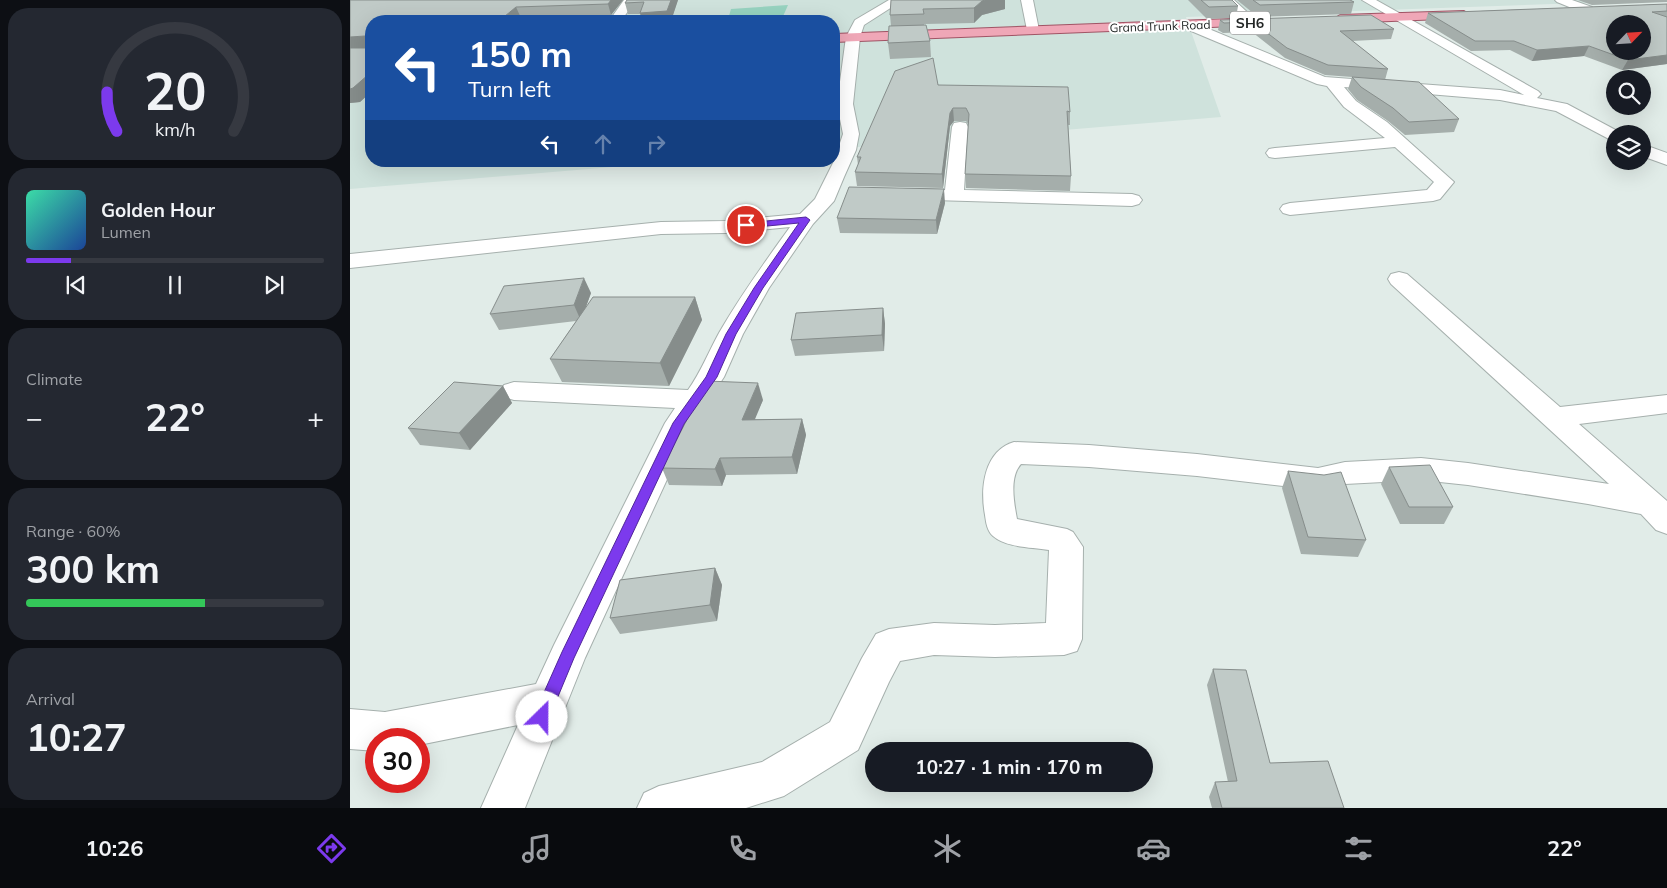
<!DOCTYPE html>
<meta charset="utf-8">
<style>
:root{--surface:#171b24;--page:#242831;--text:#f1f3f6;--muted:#9ea1a6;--line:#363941;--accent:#7c3aed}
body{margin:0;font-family:Mulish,sans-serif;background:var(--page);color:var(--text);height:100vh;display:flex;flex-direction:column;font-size:19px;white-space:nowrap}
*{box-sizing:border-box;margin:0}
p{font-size:16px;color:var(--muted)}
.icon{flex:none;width:28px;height:28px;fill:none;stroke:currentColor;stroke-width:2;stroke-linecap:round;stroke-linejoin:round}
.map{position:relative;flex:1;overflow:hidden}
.sheet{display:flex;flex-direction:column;gap:8px;padding:8px;background:#0d0f14;width:350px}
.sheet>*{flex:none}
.top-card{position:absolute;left:15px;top:15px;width:475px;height:152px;border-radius:20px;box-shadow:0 5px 20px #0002;background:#1a4fa0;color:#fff;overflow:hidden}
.needle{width:32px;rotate:65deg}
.controls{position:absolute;left:1256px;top:15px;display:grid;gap:10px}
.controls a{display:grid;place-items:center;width:45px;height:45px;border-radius:50%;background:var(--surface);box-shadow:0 5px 20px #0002;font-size:25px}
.speed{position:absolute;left:15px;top:728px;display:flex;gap:10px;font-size:25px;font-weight:700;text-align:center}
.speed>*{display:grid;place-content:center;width:65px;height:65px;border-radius:50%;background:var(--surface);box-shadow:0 5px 20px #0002;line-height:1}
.speed .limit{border:8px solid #d22;background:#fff;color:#111}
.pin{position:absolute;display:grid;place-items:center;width:42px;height:42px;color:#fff;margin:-21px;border:2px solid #fff;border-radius:50%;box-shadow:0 1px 5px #0007}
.me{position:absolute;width:55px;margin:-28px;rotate:23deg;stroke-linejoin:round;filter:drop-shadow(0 0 4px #0008)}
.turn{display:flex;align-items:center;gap:18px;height:105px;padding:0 20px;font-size:22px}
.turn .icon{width:65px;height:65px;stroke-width:2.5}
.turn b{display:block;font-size:35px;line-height:42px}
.lanes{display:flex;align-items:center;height:48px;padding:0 20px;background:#0003;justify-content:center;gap:25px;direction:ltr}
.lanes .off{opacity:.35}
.big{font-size:38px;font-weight:700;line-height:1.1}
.sheet .card{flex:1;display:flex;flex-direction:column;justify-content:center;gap:8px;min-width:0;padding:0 18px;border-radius:20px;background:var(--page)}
.sheet .dial{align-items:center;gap:0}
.dial svg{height:130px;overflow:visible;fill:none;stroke:var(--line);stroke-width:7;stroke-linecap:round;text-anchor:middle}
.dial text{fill:var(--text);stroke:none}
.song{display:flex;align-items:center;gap:15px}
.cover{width:60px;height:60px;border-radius:8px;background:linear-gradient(135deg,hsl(160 70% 55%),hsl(220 70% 35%))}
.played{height:5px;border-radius:2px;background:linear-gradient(90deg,var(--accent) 15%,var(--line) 15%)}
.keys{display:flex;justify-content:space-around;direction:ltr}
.heat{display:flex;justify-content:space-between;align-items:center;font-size:28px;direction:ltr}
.charge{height:8px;border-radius:4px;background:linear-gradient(90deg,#34c759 60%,var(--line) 0)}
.trip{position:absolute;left:515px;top:742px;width:288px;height:50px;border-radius:25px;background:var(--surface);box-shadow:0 5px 20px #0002;font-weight:700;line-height:50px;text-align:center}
.tabs{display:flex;height:80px;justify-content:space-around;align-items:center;background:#090b0e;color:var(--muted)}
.tabs .icon{width:35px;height:35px}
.tabs .active{color:var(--accent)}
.tabs b{font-size:22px;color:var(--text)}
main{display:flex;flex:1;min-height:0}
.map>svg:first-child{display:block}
.built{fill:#cfe2dc}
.water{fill:#97d3c0}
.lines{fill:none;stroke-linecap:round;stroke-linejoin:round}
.street-casing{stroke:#a6b0ad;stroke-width:2}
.primary-casing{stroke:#a05465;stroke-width:2}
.street{fill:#fff;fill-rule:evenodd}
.primary{fill:#efa7b7;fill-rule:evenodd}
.wall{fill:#a5aeab}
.shaded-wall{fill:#868d8b}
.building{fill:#c0cac7;stroke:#868d8b;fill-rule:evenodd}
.route{fill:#7c3aed;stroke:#51269a}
.labels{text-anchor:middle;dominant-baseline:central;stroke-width:4;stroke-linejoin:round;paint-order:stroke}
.far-street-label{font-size:12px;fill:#222625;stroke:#fff}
.shield{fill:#fff;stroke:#646766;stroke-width:1}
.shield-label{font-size:14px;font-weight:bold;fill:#222625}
</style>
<main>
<section class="sheet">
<div class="card dial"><svg viewBox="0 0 100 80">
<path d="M14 69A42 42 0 1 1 86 69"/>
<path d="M14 69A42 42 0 0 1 8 45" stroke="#7c3aed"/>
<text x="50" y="56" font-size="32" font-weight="700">20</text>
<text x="50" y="72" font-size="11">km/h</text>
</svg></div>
<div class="card">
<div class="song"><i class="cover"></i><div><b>Golden Hour</b><p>Lumen</p></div></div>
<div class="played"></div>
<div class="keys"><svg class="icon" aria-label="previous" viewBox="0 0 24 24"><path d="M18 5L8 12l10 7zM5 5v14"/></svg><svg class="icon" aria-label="pause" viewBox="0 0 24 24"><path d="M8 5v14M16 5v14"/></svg><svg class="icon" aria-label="next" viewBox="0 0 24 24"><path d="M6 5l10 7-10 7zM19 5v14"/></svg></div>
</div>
<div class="card"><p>Climate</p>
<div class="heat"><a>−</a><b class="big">22°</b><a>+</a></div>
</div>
<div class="card"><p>Range · 60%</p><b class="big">300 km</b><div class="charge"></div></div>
<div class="card"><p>Arrival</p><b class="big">10:27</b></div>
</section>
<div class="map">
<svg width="1317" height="808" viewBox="0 0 1317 808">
<rect width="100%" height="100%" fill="#e1ece8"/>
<!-- built -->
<polygon class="built" points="0,0 1317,0 836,17 871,117 484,149 484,21 21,21 21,161 334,161 0,189"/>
<!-- water -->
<polygon class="water" points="438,5 431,21 330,21 331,16 379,16 381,9"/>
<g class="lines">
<defs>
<g id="street">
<polygon points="274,0 286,0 271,21 259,21"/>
<path d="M539 0H553L514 25 510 37 503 104 509 134 506 150 494 177 484 201 463 224 419 288 393 334 374 377 342 425 235 658 175 808H131L168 725 69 745V739H26V751L0 749V709L35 712 186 684 204 645 315 423 325 408 164 400 154 397 151 391 154 385 164 382 338 390C351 372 358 353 369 333 390 296 415 262 440 227L376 233 311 234 0 268V254L311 222 376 221 450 214 465 199 484 161 493 134 487 104 496 37 505 20Z"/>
<polygon points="671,0 683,0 689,30 688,33 678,33 677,30"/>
<path d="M871 0H884L897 12 912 22 906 26C892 22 880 11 871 0Z"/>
<polygon points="1012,0 1026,0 1188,91 1191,94 1187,98 1217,104 1273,134 1265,134 1265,140 1259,139 1206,111 1150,100 994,87 1006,101 1037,122 1104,182 1090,199 1083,201 940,215 933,213 930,209 933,205 940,203 1077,190 1084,182 1045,147 925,158 919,157 916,153 919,149 925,148 1035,138 994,107 977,86 967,84 834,28 832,25 834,22 842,22 975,77 1150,90 1174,95"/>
<polygon points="1205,0 1222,0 1242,7 1244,10 1242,13 1234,13 1207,2"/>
<polygon points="610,122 616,123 618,127 614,190 782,194 789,196 792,200 789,204 782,206 549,199 546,195 549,191 556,189 595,190 602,127 604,123"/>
<polygon points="1292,144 1317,153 1317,165 1292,156"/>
<path d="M1049 272 1057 274 1210 407 1317 395V413L1229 424 1317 501V534L1306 530 1291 514 1238 504 1118 485 1071 480 995 484 968 490 847 476 739 467 671 464C659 477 664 503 667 519L717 529 723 532 733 547 732 639 727 651 714 655 645 657 584 655 550 661 539 682 508 750 434 796 396 808H287L294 793 309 786 412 762 480 722 512 658 526 634 539 629 584 623 645 625 696 623 699 550C682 547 657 548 643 536 637 531 636 522 635 515 630 488 634 451 664 442L739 445 847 454 968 468 995 462 1071 458 1118 463 1259 484 1041 284 1038 279 1041 274Z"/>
</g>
<g id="primary">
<polygon points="1114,11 1120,15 1118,18 990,23 984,19 990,15"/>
<polygon points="907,18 913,22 911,25 484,42 484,34"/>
</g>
</defs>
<!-- street casing -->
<use href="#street" class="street-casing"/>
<!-- primary casing -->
<use href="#primary" class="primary-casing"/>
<!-- street -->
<use href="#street" class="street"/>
<!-- primary -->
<use href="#primary" class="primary"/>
</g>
<!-- wall -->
<g class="wall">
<polygon points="0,0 273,0 261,15 171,18 21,21 21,92 10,102 0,103"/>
<polygon points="277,0 328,0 321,21 293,21 290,14 278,14 275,3"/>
<polygon points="541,0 655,9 632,15 624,23 574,24 580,41 581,57 540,59 538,43 541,26 540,15"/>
<polygon points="838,0 882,0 888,6 886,18 857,19"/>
<polygon points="887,0 1000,0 1004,2 1001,14 908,17"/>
<polygon points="1228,0 1317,0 1317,2 1242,5"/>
<polygon points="1317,4 1317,64 1272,70 1234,56 1182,61 1160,50 1121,51 1075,23 1078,13"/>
<polygon points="870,20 1044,29 1041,39 1002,41 1038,69 1035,80 1109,119 1104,132 1055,135 1038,121 1007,100 998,89 1002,77 975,75 935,58 902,32 873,33 868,30"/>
<polygon points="588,85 720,112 720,125 718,125 721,176 720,191 616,188 615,174 619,125 616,121 604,121 600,126 593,188 507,186 505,172 508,165 507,157"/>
<polygon points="595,203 587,234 490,233 487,218"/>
<polygon points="241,293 236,306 345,297 352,320 319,386 212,382 200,359 226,321 149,330 140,314"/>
<polygon points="533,308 535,324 534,351 445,356 441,340"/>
<polygon points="153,386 162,403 120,450 70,445 58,428"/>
<polygon points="413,400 404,419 452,419 456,435 447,474 376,475 372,486 319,485 312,468"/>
<polygon points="1039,467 1103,507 1094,524 1050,524 1031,484"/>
<polygon points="938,471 1016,540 1008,557 951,554 932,488"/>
<polygon points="365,568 372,585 367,621 270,634 260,618"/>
<polygon points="863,669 920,763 994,808 862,808 859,797 865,782 878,782 857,685"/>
</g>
<!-- shaded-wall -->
<g class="shaded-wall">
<polygon points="261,0 273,0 261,15 258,4"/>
<polygon points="321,0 328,0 321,21 293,21 290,13"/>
<polygon points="635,0 655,0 655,9 632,15 624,23 624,8 632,1"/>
<polygon points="166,7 171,18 167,21 149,21"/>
<polygon points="15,36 21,48 0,50 0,37"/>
<polygon points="1239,46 1234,56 1182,61 1187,50"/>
<polygon points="1317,55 1317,64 1272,70 1278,60"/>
<polygon points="19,74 21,79 21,92 10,102 0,103 0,89"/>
<polygon points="603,108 604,121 600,126 593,188 592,174 600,113"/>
<polygon points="594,189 595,203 587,234 586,220"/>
<polygon points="234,278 241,293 231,321 224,305"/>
<polygon points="345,297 352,320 319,386 310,363"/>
<polygon points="533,308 535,324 534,351 532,335"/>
<polygon points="408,383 413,400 398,436 392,420"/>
<polygon points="153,386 162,403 120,450 109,433"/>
<polygon points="452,419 456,435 447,474 442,457"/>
<polygon points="370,458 376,475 372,486 365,469"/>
<polygon points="365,568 372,585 367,621 360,605"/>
</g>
<!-- building -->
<g class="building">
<polygon points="0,0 261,0 258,4 166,7 149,21 21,21 21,74 19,74 3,88 0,89 0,48 15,48 16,46 17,38 15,36 0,37"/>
<polygon points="277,0 321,0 317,11 290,13 294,2 275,3"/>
<polygon points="541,0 635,0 632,1 624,8 573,9 574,14 540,15"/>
<polygon points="851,0 882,0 888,6 859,7"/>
<polygon points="903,0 1000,0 1004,2 910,5"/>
<path d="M1317 4V11L1302 12 1317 17V55L1278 60 1239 46 1187 50 1164 41H1125L1078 13ZM1265 24H1292V51H1265Z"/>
<polygon points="1021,15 1044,29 990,31 1038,69 978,65 937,48 903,22 874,23 870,20"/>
<polygon points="576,25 580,41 538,43 539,26"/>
<polygon points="583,58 588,85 718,87 720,112 717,111 721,176 615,174 619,114 616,108 603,108 600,113 592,174 505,172 511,157 507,157 545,71"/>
<polygon points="1002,77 1069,82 1109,119 1059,122 1043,108 1011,87"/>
<polygon points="499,187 594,189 586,220 487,218"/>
<polygon points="234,278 224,305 140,314 154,286"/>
<polygon points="243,297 345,297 310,363 200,359"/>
<polygon points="533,308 532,335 441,340 446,313"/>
<polygon points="357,381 408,383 392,420 452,419 442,457 370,458 365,469 312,468"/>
<polygon points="104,382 153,386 109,433 58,428"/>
<polygon points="1080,465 1103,507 1059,507 1039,467"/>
<polygon points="938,471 974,475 991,472 1016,540 958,537"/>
<polygon points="365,568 360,605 260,618 270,580"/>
<polygon points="863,669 896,670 920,763 978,761 994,808 872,808 865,782 887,781"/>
</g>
<!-- route -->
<polygon class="route" points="456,217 460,220 413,288 386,334 367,377 334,424 224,658 197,723 192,725 186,723 183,717 212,652 323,423 356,377 376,334 404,288 449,223 396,228 392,225 396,223"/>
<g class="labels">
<!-- far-street labels -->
<g class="far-street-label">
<text transform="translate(810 26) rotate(-2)">Grand Trunk Road</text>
</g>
<!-- shield labels -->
<rect class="shield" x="880" y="11.5" width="40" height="23" rx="4"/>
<g class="shield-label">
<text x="900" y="23">SH6</text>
</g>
</g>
</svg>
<div class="controls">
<a><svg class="needle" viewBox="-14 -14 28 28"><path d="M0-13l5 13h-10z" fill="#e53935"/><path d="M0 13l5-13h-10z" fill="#9ea1a6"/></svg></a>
<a><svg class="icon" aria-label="search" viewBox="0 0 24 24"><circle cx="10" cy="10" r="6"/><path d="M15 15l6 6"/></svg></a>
<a><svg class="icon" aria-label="layers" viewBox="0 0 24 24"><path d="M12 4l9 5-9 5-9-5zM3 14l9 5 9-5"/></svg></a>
</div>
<div class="speed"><div class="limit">30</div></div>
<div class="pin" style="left:396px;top:225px;background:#d93025"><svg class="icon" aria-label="arrive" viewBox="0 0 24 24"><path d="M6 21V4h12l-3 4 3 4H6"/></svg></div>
<svg class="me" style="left:192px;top:717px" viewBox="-20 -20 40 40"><circle r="19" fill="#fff"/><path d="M0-13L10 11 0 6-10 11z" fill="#7c3aed"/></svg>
<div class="trip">10:27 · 1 min · 170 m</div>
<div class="top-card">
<div class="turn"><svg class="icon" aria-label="left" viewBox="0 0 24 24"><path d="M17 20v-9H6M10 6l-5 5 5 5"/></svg><div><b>150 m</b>Turn left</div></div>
<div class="lanes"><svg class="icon" aria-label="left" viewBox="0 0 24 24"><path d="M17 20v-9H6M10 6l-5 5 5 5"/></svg><svg class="icon off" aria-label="ahead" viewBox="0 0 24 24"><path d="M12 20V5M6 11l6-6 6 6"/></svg><svg class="icon off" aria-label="right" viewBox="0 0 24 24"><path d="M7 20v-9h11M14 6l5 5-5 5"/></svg></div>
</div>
</div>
</main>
<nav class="tabs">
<b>10:26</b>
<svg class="icon active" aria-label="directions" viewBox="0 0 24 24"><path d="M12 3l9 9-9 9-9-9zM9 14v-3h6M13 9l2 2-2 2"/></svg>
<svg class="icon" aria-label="music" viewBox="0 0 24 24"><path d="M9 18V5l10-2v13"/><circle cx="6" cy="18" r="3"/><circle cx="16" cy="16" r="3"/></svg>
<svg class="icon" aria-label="phone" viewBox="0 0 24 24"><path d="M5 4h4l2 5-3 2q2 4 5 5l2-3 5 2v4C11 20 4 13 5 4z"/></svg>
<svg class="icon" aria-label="climate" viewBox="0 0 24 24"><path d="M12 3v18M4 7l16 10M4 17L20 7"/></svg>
<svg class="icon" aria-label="car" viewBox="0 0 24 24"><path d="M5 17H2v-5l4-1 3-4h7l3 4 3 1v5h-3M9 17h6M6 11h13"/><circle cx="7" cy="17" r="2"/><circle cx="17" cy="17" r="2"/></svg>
<svg class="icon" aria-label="filters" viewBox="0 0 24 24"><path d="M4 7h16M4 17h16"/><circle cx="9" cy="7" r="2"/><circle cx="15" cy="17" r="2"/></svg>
<b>22°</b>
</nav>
